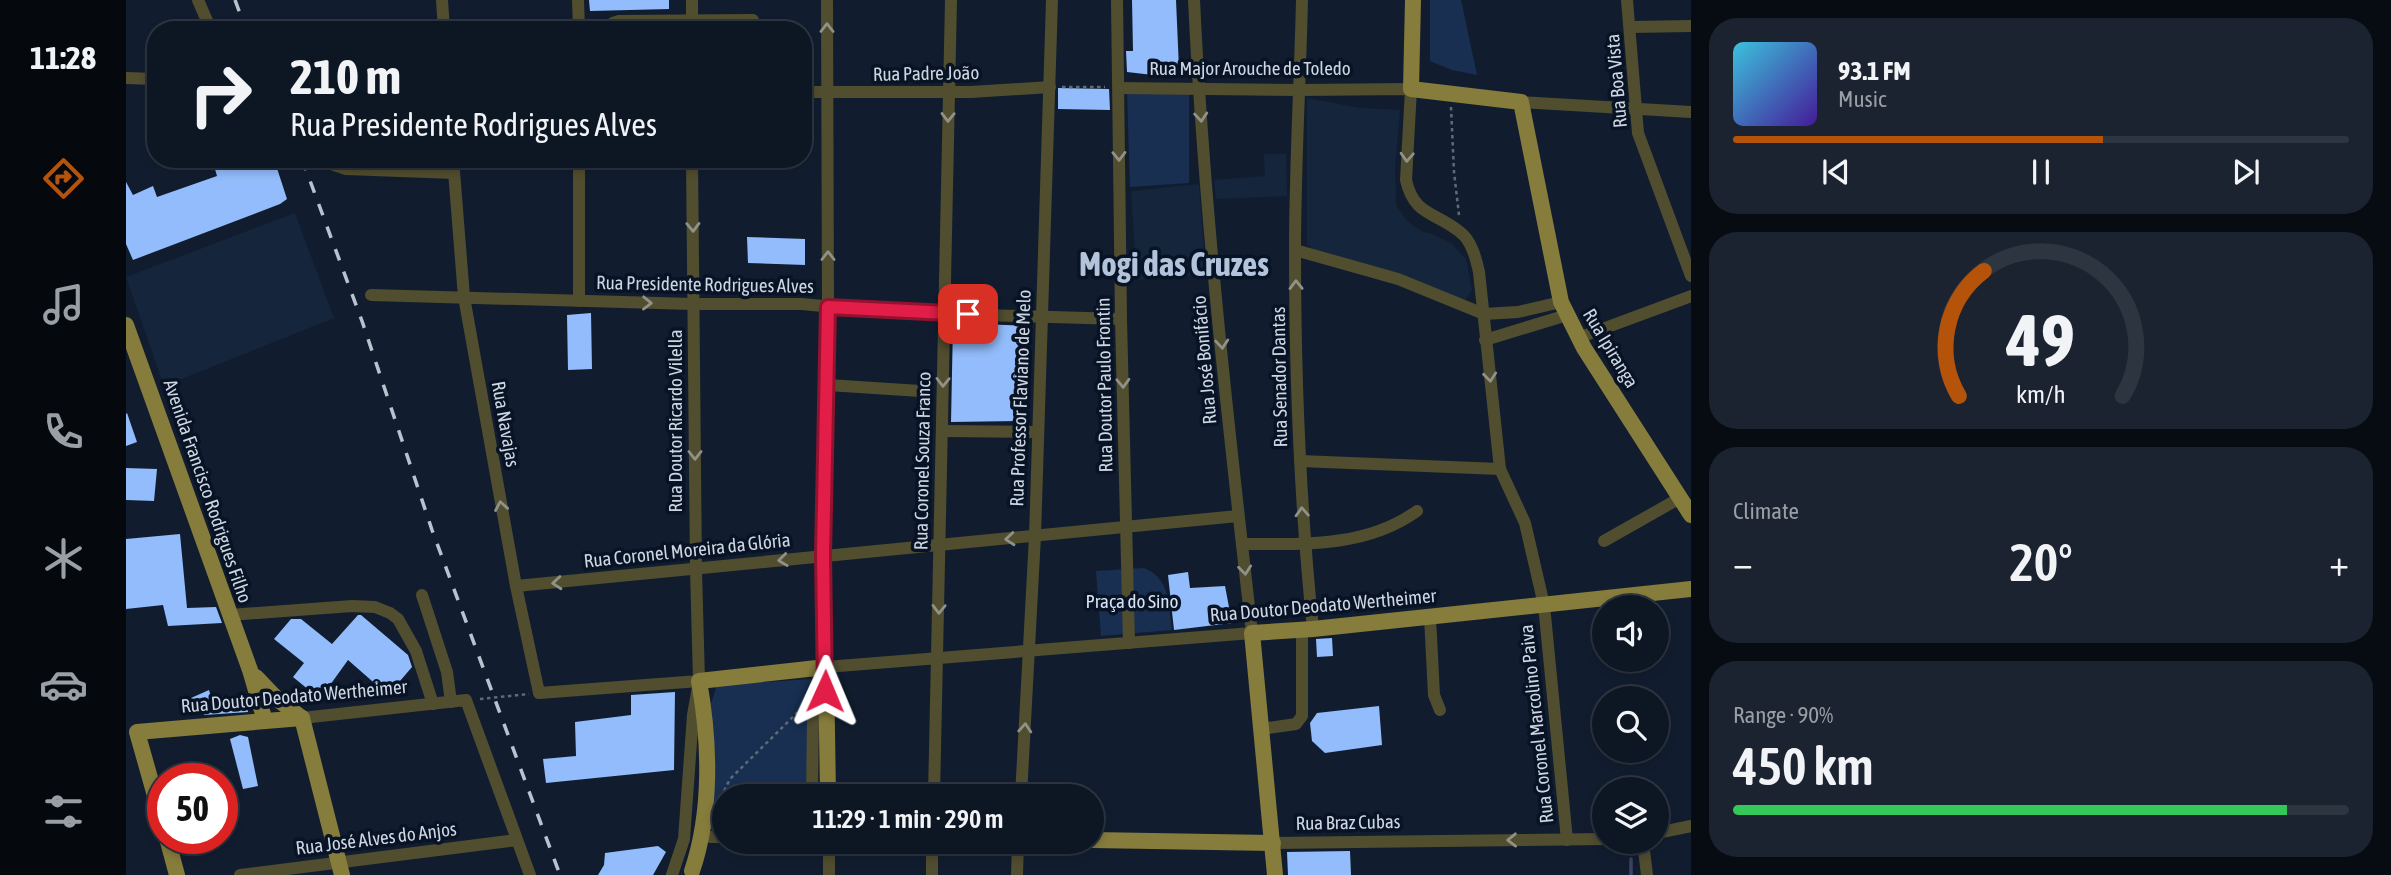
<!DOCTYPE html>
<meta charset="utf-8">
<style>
:root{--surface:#0d1623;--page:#1b2330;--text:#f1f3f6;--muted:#9a9fa6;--line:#2d3541;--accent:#b45309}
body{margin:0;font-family:"Asap Condensed",sans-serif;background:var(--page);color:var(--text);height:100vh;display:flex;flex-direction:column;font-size:26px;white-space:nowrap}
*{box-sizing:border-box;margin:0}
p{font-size:23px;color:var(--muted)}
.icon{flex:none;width:38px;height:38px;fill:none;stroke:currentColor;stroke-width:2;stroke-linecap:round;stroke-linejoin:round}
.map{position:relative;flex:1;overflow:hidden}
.sheet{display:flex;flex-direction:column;gap:18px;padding:18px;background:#070c13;width:700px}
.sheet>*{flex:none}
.hud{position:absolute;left:21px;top:21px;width:665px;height:147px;border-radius:28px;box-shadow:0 4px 10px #0003,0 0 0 2px var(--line);background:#0d1623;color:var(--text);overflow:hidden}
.buttons{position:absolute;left:1466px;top:595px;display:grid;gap:14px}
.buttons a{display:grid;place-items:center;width:77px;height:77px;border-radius:50%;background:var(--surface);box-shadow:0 4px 10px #0003,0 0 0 2px var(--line);font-size:35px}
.speed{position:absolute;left:21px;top:763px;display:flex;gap:14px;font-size:35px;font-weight:700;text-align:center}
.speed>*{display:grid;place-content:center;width:91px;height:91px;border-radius:50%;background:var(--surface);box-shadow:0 4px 10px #0003,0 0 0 2px var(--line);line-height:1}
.speed .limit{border:10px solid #d22;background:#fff;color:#111}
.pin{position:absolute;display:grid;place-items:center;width:60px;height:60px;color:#fff;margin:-30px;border-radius:14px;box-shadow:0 4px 10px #0006}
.me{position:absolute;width:77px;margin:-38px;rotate:1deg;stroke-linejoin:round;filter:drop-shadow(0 0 5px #0008)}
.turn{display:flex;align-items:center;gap:24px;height:147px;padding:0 28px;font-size:32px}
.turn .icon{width:91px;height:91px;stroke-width:2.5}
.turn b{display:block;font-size:49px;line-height:60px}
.big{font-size:52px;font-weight:600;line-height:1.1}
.sheet .tile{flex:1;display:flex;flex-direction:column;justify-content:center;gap:10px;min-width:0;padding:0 24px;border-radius:28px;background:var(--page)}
.sheet .dial{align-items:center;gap:0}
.dial svg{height:182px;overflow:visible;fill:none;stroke:var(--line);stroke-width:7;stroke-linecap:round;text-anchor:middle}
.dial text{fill:var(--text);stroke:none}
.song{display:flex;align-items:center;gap:21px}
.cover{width:84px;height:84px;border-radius:10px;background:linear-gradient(135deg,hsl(190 70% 55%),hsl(260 70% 35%))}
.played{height:7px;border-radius:4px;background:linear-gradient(90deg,var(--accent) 60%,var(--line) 60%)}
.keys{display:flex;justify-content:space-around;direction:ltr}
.heat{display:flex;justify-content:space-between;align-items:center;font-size:38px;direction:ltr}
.charge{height:10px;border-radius:5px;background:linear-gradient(90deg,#34c759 90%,var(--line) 0)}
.trip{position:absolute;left:586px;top:784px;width:392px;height:70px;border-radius:35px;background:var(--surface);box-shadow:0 4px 10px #0003,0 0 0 2px var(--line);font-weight:600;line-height:70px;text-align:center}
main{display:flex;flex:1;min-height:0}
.dock{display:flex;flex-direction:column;width:126px;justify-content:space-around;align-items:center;background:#05090e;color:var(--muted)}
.dock .icon{width:49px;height:49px}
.dock .selected{color:var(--accent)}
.dock b{font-size:32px;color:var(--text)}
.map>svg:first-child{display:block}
.built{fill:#15253c}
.green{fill:#182f51}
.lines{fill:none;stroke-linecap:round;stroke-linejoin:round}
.stream{stroke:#3e4065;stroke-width:3.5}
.building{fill:#92bcfb}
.path{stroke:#5f6a79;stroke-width:2.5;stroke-dasharray:3.5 3.5;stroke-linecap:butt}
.minor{stroke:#514d2f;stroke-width:12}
.major{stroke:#867c3c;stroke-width:16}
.rail{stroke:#b9c2ce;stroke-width:3.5;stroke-dasharray:12 12;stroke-linecap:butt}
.oneway{stroke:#909288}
.route-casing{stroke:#92132f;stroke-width:18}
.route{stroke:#e11d48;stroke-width:12}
.labels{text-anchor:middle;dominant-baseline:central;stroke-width:7;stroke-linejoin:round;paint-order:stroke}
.street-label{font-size:19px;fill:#ced6e2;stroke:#081425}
.park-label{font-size:19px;fill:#d7e3f4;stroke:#081425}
.town-label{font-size:33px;font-weight:bold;fill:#b2c3db;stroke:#081425}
</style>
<main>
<nav class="dock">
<b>11:28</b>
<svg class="icon selected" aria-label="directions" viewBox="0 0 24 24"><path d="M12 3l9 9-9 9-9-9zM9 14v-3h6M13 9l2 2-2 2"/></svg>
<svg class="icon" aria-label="music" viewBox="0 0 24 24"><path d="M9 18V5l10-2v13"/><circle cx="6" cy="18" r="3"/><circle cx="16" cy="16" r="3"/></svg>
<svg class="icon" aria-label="phone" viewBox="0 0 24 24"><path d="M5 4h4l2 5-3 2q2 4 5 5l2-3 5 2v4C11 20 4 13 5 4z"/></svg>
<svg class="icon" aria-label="climate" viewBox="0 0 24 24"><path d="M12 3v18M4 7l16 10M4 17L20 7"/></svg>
<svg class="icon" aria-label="car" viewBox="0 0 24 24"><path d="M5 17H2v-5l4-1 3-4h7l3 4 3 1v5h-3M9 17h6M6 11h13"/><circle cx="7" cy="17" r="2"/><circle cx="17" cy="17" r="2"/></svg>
<svg class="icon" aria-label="filters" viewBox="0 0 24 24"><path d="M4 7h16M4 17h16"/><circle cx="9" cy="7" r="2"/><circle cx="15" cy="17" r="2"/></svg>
</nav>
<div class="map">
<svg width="1565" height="875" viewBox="0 0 1565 875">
<rect width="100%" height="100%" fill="#111d2f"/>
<!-- built -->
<g class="built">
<polygon points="1181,98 1235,108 1274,110 1269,168 1270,205 1281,221 1295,231 1306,234 1325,243 1340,259 1346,290 1339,300 1189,251 1181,244"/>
<polygon points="1138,154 1160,154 1161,196 1090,199 1088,180 1139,176"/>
<polygon points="1073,184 1080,274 1011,280 1005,191"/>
<polygon points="169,213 208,318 38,386 0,277"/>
</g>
<!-- green -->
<g class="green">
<polygon points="1304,0 1335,0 1351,75 1326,70 1304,61"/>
<polygon points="1001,93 1063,93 1063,183 1004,187"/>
<path d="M1018 568C1045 579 1042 604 1046 630L975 636 970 571Z"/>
<polygon points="685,679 685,796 598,796 598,830 578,830 584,707 591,685"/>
</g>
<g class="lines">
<!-- stream -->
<polyline class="stream" points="1505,859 1505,875"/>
</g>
<!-- building -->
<g class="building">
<polygon points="463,0 543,0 543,9 464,11"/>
<polygon points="1006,0 1050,0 1053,69 1027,75 1001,72 1000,51 1007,51"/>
<polygon points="932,88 983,89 984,110 932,109"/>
<polygon points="86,159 148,159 161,199 154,204 7,260 0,244 0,182 7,195 27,186 31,197 91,176"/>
<polygon points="621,237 679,239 679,265 622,263"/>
<polygon points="465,313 466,369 442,370 441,315"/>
<polygon points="827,323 903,326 899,421 825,422"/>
<polygon points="1,413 11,442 0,446 0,414"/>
<polygon points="0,468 31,469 28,501 0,500"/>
<polygon points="54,534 61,608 90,607 96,623 42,626 37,605 0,609 0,539"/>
<polygon points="1062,572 1064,588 1099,586 1106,623 1048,630 1042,575"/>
<polygon points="232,615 235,615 282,655 286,667 262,695 222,660 194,699 167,677 178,663 148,639 165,619 175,619 206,644"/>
<polygon points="1206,638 1207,656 1191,657 1190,639"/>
<polygon points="83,690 85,697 119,695 122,712 78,715 78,707 69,709 65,698"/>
<polygon points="549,692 548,770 420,783 417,759 450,756 449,722 505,715 505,695"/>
<polygon points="1253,706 1256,745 1199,753 1186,741 1184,723 1191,713"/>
<polygon points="114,735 122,737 132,786 117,789 104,739"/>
<polygon points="532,846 540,852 527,875 472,875 478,865 479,853"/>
<polygon points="1224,851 1225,875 1162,875 1161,852"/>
</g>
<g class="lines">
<!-- path -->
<g class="path">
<polyline points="936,87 979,87"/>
<polyline points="1325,107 1328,172 1333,215"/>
<polyline points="354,699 403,694"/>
<polyline points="595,797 604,779 677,707"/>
</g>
<!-- minor -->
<g class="minor">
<polyline points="72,0 85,30"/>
<polyline points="316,0 318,30"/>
<polyline points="452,0 453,30"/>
<path d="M701 0 702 307 697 555 700 667 1126 633C1102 423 1078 211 1068 0"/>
<polyline points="991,0 995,319 1003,643"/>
<path d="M1176 0C1174 84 1169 167 1169 251 1169 377 1174 504 1187 629"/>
<polyline points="1501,0 1512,133 1565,276"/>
<polyline points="1505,27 1565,26"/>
<polyline points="482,30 487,23 493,21 627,20"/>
<polyline points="566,30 566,0"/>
<polyline points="0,78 30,79"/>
<path d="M993 88 1174 90 1285 89 1280 180C1288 216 1310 212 1334 232 1346 241 1350 259 1353 272L1374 469 1399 523 1418 605 1441 840"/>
<polyline points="677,92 845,92 924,87"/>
<polyline points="1395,102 1565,112"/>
<polyline points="202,159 205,164 220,169 328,173"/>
<polyline points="327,159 338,297 390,586 413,693 573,681"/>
<polyline points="453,159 453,301"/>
<polyline points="1169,250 1272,279 1358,314 1392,312 1435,302"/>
<polyline points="245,295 567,304 676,304 728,309 818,314 995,319"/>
<polyline points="1452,338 1565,296"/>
<polyline points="1359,340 1441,315"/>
<polyline points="702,385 794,391"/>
<polyline points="817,431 911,432"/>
<polyline points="1174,461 1374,469"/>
<polyline points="1478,541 1554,498"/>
<path d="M1116 544C1176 544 1240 548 1291 511"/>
<polyline points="390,586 1112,516"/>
<polyline points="296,595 321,672 325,702"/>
<polyline points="104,615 226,606 249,607 264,613 272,619 290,651 307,704"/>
<polyline points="1304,617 1308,695 1314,710"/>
<polyline points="176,718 340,700 404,875"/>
<polyline points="1135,729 1170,724 1176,716 1176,630"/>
<polyline points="686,796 687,719 689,709 699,691"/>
<polyline points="808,796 825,0"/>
<polyline points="895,796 909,536 926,0"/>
<polyline points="1531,833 1565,826"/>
<polyline points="584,837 598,837"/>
<polyline points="1517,842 1521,875"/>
<polyline points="1147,843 1479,839"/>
<polyline points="114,875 391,840"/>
<polyline points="546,875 558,839 567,715 573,681 570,570 566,159"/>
<polyline points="703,875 703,842"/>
<polyline points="806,875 806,842"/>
<polyline points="891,875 892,842"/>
</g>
<!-- major -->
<g class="major">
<polyline points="1287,0 1285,89 1395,102 1435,302 1458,348 1565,515"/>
<polyline points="0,325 124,670 139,721"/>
<polyline points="130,677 151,699 176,718"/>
<polyline points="176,718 216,875"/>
<polyline points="37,824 11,732 176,718"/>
<polyline points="41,838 51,875"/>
<polyline points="966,840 1147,843"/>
<path d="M566 871C586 812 584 742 573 681L700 667 702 796"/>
<polyline points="1149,875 1126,633 1187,629 1565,589"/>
</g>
<!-- rail -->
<g class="rail">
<polyline points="109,0 120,30"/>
<polyline points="176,159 236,321 306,530 434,875"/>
</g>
</g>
<!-- one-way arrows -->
<defs><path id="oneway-chevron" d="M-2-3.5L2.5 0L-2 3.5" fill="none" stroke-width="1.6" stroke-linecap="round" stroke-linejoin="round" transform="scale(1.75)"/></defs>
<g class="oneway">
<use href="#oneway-chevron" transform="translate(701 28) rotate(-90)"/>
<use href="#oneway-chevron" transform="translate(822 117) rotate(91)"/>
<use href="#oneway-chevron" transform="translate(1075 117) rotate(85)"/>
<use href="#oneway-chevron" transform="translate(993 156) rotate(89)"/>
<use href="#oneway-chevron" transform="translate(1281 157) rotate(93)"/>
<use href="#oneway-chevron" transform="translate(567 227) rotate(89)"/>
<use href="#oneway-chevron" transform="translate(702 256) rotate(-90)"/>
<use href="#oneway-chevron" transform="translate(1170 285) rotate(-91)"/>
<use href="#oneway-chevron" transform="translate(521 303) rotate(1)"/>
<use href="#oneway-chevron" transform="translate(1096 344) rotate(85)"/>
<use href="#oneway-chevron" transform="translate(1364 377) rotate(84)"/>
<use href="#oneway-chevron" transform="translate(817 382) rotate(91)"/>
<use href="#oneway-chevron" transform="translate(997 383) rotate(88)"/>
<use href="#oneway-chevron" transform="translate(569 455) rotate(90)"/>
<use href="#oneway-chevron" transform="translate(375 506) rotate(-100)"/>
<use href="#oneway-chevron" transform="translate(1176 512) rotate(-93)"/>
<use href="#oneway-chevron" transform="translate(884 539) rotate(175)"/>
<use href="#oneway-chevron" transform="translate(657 560) rotate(173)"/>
<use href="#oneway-chevron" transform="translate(1119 570) rotate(84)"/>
<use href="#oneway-chevron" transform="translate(431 583) rotate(175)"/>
<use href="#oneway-chevron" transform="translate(813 609) rotate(91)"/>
<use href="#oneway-chevron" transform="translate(899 728) rotate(-86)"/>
<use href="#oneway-chevron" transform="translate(1386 840) rotate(179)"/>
</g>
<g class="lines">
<defs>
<polyline id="route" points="699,691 697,555 702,307 842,314"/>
</defs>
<!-- route casing -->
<use href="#route" class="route-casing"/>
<!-- route -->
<use href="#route" class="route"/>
</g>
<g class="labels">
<!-- street labels -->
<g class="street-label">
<text x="1124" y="68">Rua Major Arouche de Toledo</text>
<text transform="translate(800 73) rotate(-1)">Rua Padre João</text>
<text transform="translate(1490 81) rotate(-95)">Rua Boa Vista</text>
<text transform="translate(579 284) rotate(1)">Rua Presidente Rodrigues Alves</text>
<text transform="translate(1485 348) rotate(59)">Rua Ipiranga</text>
<text transform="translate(1078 360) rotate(-95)">Rua José Bonifácio</text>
<text transform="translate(1153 377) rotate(-91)">Rua Senador Dantas</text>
<text transform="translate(978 385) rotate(-91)">Rua Doutor Paulo Frontin</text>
<text transform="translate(894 398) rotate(-88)">Rua Professor Flaviano de Melo</text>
<text transform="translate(549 421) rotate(-90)">Rua Doutor Ricardo Vilella</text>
<text transform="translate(380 424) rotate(80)">Rua Navajas</text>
<text transform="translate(796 461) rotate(-89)">Rua Coronel Souza Franco</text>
<text transform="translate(82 491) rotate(71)">Avenida Francisco Rodrigues Filho</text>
<text transform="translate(561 550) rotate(-6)">Rua Coronel Moreira da Glória</text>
<text transform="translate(1197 605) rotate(-5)">Rua Doutor Deodato Wertheimer</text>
<text transform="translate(168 696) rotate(-5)">Rua Doutor Deodato Wertheimer</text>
<text transform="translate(1410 724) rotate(-96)">Rua Coronel Marcolino Paiva</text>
<text transform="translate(1222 822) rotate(-1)">Rua Braz Cubas</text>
<text transform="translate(250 838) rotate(-7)">Rua José Alves do Anjos</text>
</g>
<!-- park labels -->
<g class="park-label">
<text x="1006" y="601">Praça do Sino</text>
</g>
<!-- town labels -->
<g class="town-label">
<text x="1048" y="264">Mogi das Cruzes</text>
</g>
</g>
</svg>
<div class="buttons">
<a><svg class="icon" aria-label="sound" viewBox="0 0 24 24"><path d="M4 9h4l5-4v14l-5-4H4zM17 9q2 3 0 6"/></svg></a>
<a><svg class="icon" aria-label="search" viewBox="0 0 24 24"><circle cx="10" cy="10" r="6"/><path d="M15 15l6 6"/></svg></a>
<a><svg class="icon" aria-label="layers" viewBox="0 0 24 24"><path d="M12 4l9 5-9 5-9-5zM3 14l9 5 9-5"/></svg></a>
</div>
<div class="speed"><div class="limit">50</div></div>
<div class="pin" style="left:842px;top:314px;background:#d93025"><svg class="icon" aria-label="arrive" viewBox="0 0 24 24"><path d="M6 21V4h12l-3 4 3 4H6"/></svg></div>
<svg class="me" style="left:699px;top:691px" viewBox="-20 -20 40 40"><path d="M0-17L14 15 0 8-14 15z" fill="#e11d48" stroke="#fff" stroke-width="4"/></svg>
<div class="trip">11:29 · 1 min · 290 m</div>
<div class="hud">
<div class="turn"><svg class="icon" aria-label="right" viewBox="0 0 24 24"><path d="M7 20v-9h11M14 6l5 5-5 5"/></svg><div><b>210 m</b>Rua Presidente Rodrigues Alves</div></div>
</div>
</div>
<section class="sheet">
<div class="tile">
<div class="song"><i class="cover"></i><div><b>93.1 FM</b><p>Music</p></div></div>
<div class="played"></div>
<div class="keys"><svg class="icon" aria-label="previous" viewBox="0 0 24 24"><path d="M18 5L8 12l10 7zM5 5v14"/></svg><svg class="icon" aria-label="pause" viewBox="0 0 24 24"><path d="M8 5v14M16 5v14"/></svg><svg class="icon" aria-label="next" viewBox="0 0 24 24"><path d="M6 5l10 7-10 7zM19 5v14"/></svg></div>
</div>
<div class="tile dial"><svg viewBox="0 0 100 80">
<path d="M14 69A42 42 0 1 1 86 69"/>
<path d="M14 69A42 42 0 0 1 25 14" stroke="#b45309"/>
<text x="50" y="56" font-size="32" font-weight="700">49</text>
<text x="50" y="72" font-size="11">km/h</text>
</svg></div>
<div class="tile"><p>Climate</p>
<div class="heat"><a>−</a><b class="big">20°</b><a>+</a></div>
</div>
<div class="tile"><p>Range · 90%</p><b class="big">450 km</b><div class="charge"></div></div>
</section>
</main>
